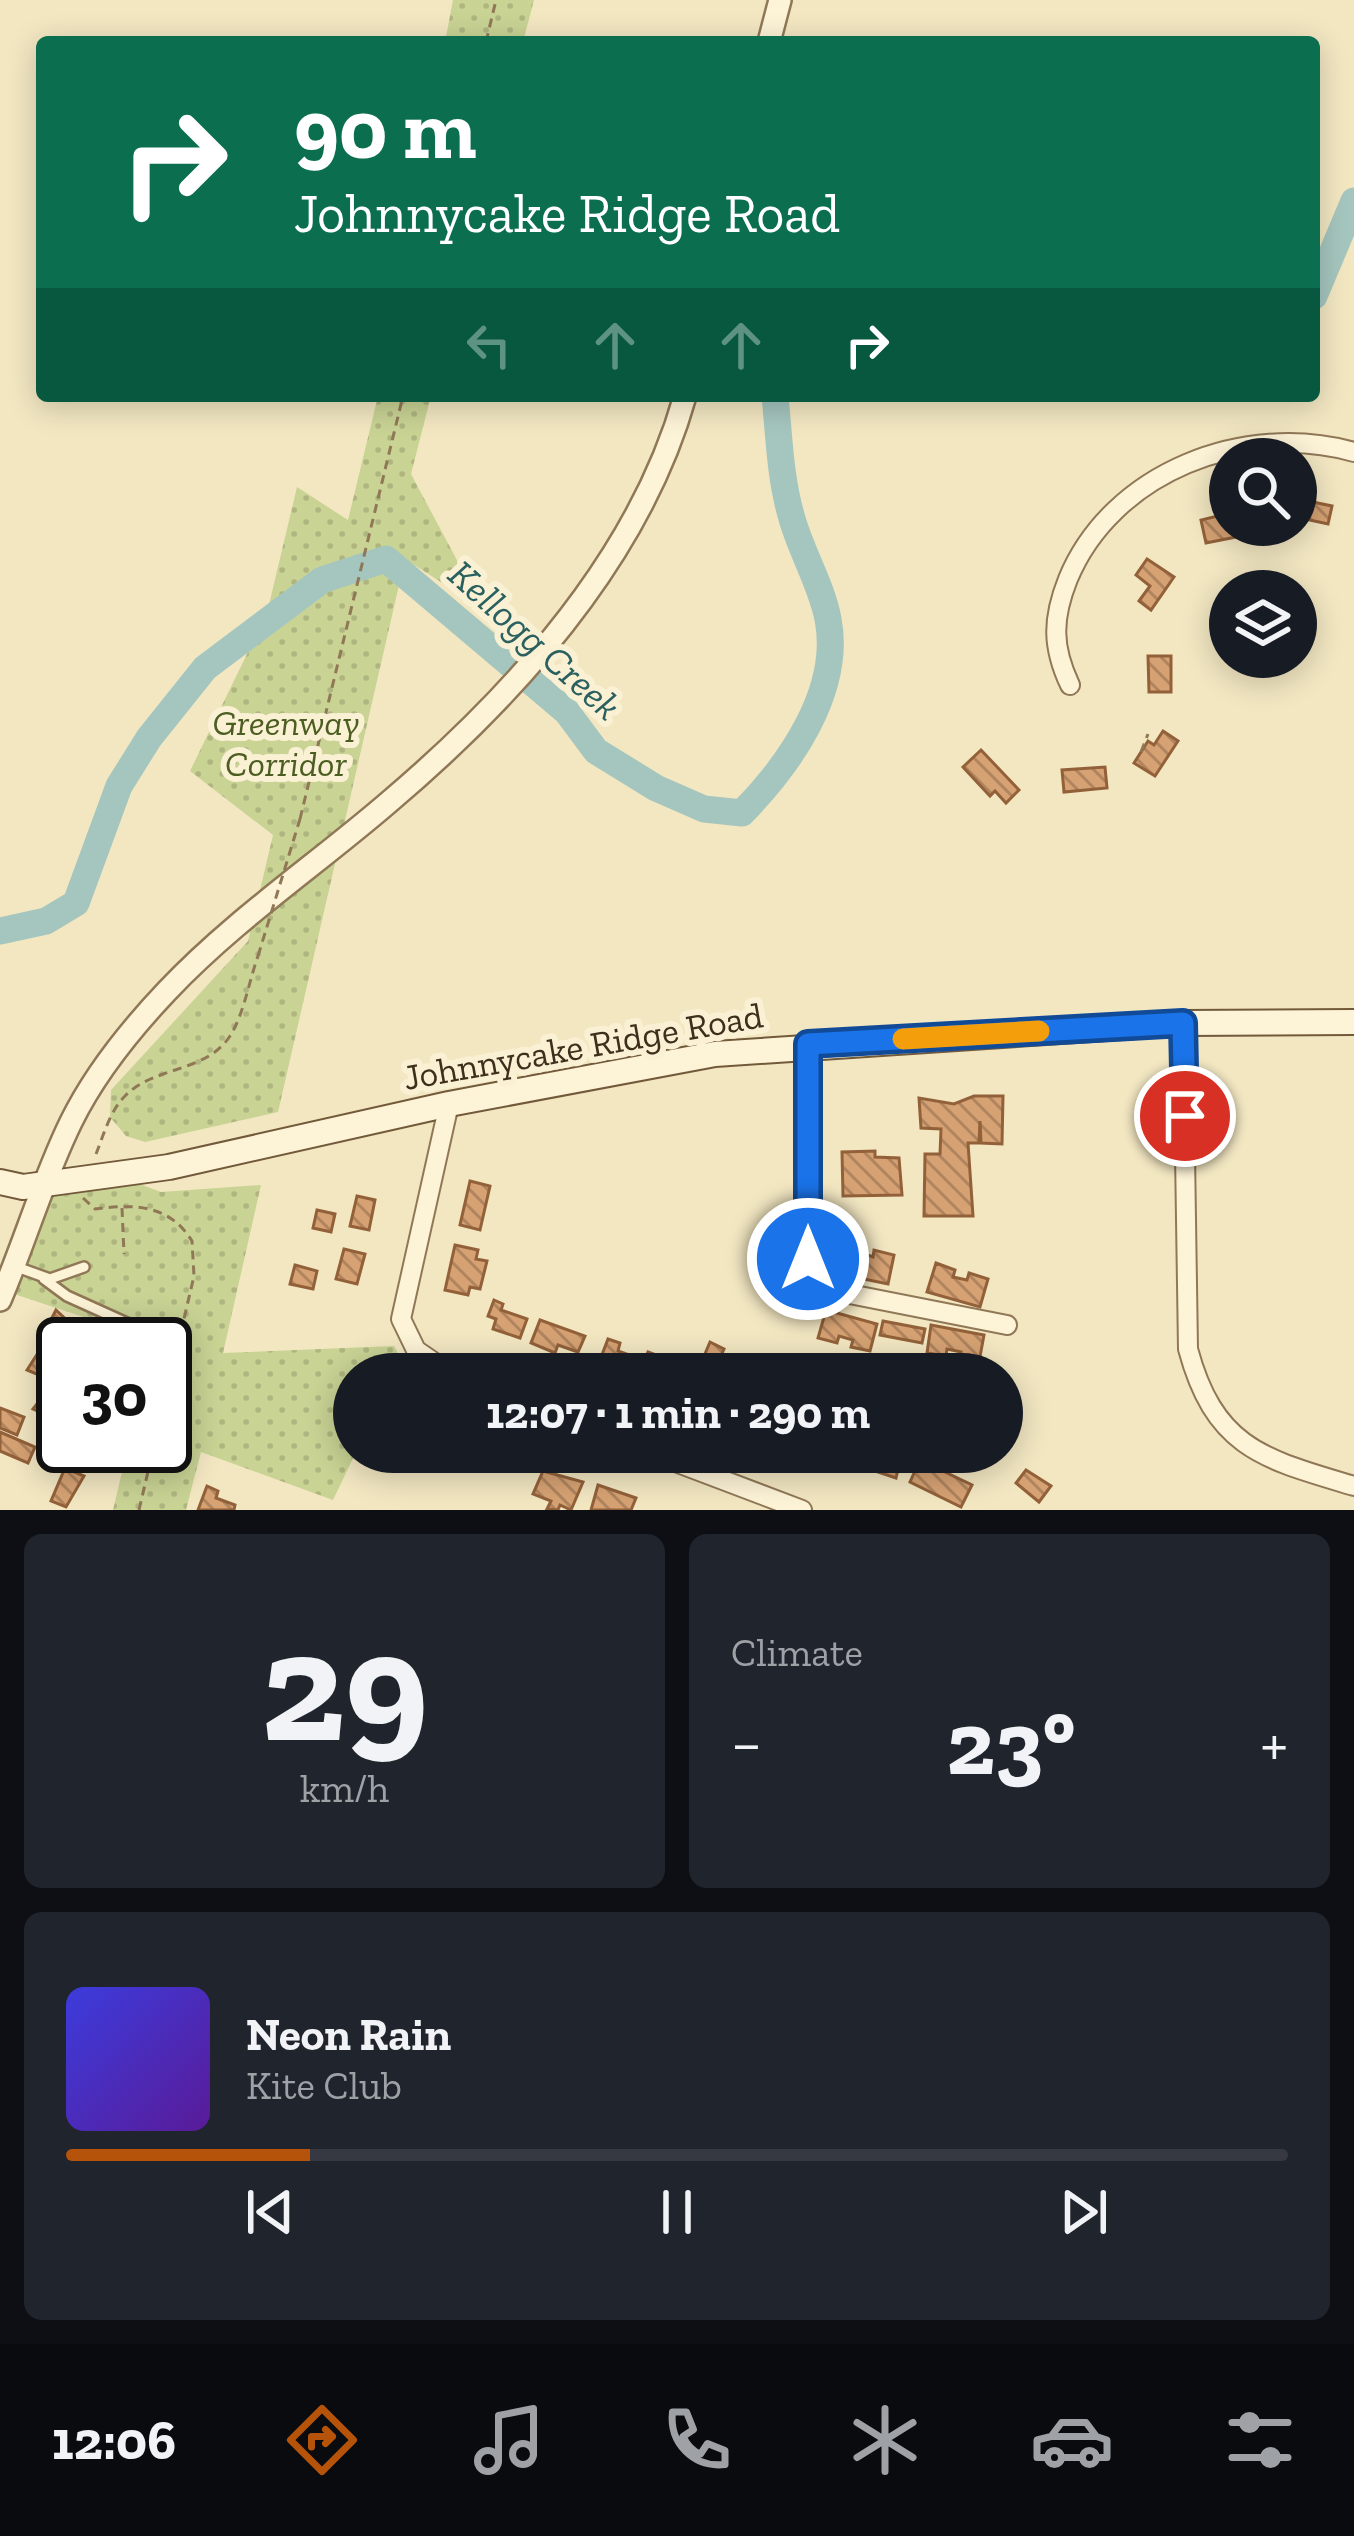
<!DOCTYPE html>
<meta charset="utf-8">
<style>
:root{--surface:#171b24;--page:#20242c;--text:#f1f3f6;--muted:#9ea1a6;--line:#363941;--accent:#b45309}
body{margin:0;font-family:"Zilla Slab",serif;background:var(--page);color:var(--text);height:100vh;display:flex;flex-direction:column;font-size:45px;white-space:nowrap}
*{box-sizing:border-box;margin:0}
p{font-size:39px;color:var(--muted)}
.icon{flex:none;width:66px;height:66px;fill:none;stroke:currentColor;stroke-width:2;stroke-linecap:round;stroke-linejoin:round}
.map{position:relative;height:1510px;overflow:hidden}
.side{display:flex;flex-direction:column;gap:24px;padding:24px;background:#0d0f14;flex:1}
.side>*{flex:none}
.guide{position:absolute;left:36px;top:36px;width:1284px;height:366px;border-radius:12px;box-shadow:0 6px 30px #0003;background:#0b6e4f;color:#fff;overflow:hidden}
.tools{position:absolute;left:1209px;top:438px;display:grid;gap:24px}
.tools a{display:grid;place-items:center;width:108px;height:108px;border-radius:50%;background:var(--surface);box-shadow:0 6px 30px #0003;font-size:60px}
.speed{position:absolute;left:36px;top:1317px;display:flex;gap:24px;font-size:60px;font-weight:700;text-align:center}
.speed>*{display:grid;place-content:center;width:156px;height:156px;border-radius:50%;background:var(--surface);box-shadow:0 6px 30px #0003;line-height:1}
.speed .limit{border:6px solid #111;border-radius:18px;background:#fff;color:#111}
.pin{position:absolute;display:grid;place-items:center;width:102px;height:102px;color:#fff;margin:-51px;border:6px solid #fff;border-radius:50%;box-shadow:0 3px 12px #0007}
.me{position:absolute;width:132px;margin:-66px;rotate:0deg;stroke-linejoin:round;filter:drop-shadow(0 0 9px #0008)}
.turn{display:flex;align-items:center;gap:42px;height:252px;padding:0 60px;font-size:54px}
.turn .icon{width:156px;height:156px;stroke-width:2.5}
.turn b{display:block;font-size:84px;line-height:102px}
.lanes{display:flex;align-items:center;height:114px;padding:0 60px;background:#0003;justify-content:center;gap:60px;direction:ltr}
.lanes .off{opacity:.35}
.big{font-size:90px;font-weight:700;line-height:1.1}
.side .tile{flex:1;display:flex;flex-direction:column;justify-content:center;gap:18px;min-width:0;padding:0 42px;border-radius:18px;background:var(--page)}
.side .dial{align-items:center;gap:0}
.dial b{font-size:156px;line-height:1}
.song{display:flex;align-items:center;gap:36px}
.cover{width:144px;height:144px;border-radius:18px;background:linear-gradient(135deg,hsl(240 70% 55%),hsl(270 70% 35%))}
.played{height:12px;border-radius:6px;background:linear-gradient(90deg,var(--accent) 20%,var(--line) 20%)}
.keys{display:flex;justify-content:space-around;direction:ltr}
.heat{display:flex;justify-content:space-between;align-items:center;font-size:66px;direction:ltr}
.side .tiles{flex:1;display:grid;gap:24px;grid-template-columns:1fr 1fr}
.tile:last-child{grid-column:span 2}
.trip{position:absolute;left:333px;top:1353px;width:690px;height:120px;border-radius:60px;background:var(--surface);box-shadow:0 6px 30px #0003;font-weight:700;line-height:120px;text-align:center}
.tabs{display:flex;height:192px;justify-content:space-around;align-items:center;background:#090b0e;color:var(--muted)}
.tabs .icon{width:84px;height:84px}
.tabs .active{color:var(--accent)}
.tabs b{font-size:54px;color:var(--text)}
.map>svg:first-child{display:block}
.green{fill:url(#green-dots)}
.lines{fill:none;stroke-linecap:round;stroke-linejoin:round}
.river{stroke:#a5c6be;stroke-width:27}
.building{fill:url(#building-back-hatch);stroke:#926139;stroke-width:3}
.service-casing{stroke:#907857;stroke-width:14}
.minor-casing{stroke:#907857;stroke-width:22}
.tertiary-casing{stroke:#907857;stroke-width:26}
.secondary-casing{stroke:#72593a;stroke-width:28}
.path{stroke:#907857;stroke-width:3;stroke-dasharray:9 6;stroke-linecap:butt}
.service{stroke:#fdf3d7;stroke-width:9}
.minor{stroke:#fdf3d7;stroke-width:18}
.tertiary{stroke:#fdf3d7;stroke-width:21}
.secondary{stroke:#fdf3d7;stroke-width:24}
.path-bridge{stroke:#907857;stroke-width:3;stroke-dasharray:9 6;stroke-linecap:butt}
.route-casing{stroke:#114b97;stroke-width:30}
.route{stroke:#1a73e8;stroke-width:21}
.slow{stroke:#f59e0b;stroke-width:21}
.labels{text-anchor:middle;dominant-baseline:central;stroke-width:12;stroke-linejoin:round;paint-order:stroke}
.park-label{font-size:36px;font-style:italic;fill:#4b5d21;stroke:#faf0d3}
.street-label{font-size:36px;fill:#3e2f1d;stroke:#faf0d3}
.water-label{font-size:39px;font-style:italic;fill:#2a605f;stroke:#faf0d3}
</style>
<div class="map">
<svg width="1354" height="1510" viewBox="0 0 1354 1510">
<defs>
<pattern id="green-dots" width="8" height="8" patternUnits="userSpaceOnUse" patternTransform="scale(3)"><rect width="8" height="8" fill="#c9d394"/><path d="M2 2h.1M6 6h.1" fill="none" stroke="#aeb57f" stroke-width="1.8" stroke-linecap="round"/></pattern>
<pattern id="building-back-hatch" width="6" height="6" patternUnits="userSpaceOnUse" patternTransform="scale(3)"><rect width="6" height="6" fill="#d6a273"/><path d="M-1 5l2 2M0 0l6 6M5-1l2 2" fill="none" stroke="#af845e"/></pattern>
</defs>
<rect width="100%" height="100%" fill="#f3e7c2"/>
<!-- green -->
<g class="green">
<polygon points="453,0 534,0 523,42 445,42"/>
<polygon points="378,396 431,396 411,474 483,609 405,559 278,1112 145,1142 126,1136 110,1117 111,1090 248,941 273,835 190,771 267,613 297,487 348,520"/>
<polygon points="102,1170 161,1192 261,1185 223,1353 394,1346 402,1360 395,1374 354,1374 356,1452 333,1500 201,1452 186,1510 113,1510 128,1446 165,1446 165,1344 5,1291 52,1188"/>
</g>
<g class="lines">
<!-- river -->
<g class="river">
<polyline points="1314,296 1354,201"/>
<path d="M0 931 46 921 76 903 119 786 149 738 205 668 322 580 386 559 567 712 596 751 656 788 704 809 742 813C789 765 842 691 828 619 821 583 800 550 791 515 780 477 779 435 775 396"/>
</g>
</g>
<!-- building -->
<g class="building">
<polygon points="1303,500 1332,506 1328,524 1296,517 1296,501"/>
<polygon points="1230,513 1230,525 1243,525 1246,535 1206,543 1201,520"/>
<polygon points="1147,559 1174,577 1151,610 1139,601 1150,586 1136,575"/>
<polygon points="1148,656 1171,656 1171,692 1149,692"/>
<polygon points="1163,731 1178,741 1155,776 1134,763 1148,741 1154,745"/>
<polygon points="981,750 1019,790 1006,803 995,791 990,796 963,767"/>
<polygon points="1105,767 1107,788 1064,792 1062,770"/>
<polygon points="974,1096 1003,1096 1002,1144 981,1143 980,1121 979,1143 968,1143 973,1216 924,1216 925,1154 940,1154 941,1129 921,1128 919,1098 954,1104"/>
<polygon points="875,1151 875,1157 899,1158 902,1195 843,1196 842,1152"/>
<polygon points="470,1181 490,1186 480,1230 460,1225"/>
<polygon points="357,1196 375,1200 369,1230 350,1226"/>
<polygon points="317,1210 335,1214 331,1232 313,1228"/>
<polygon points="455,1245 478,1250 476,1259 487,1261 480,1289 470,1287 468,1295 445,1290"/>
<polygon points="841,1245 873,1257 874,1250 894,1255 888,1284 835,1273"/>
<polygon points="344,1249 365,1254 357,1284 336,1279"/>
<polygon points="936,1263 955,1270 953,1277 967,1280 969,1273 988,1279 980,1307 927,1292"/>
<polygon points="295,1265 317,1271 313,1289 290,1284"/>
<polygon points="494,1300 503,1304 501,1310 527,1319 520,1338 493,1329 496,1319 488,1316"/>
<polygon points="56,1310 71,1324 66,1334 75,1338 72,1344 63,1344 63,1350 41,1339"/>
<polygon points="826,1310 877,1324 870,1351 851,1347 853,1340 839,1336 837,1343 818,1338"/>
<polygon points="540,1320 585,1336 578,1352 558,1345 555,1353 531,1343"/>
<polygon points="883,1321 925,1329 922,1343 880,1335"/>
<polygon points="931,1325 984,1335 979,1362 960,1359 961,1352 947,1349 946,1356 927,1353"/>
<polygon points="608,1339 620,1343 618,1351 632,1356 627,1374 581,1373 587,1355 600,1360"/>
<polygon points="710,1342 724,1349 716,1367 702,1361"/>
<polygon points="648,1352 690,1368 688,1374 639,1373"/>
<polygon points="38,1353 57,1362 46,1378 27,1370"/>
<polygon points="44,1395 63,1403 61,1422 33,1409"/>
<polygon points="0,1408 24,1417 17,1435 0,1428"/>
<polygon points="0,1432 35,1447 28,1463 0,1451"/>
<polygon points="490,1452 533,1452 534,1453 527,1471 488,1457"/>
<polygon points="860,1452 902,1452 896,1478 857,1465"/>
<polygon points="920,1460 972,1485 961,1507 910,1482"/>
<polygon points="65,1468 84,1476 66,1507 51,1501"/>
<polygon points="1026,1470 1051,1486 1039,1502 1016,1483"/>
<polygon points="543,1471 583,1482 571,1510 560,1505 558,1510 547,1509 551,1501 533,1494"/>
<polygon points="598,1485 636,1498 631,1510 591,1510"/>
<polygon points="207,1486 218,1491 216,1498 235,1505 234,1510 198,1510"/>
</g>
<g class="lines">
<defs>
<g id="service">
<polyline points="701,1051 702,1023"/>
<polyline points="14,1266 50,1279 84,1267"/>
<polyline points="44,1279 67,1296 129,1324"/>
</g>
<g id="minor">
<path d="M1070 685C1052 647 1052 619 1068 579 1112 472 1245 421 1354 452"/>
<path d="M1183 1023 1188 1349C1215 1449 1264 1459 1354 1486"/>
<polyline points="807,1044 808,1259 814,1287 1007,1325"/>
<polyline points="449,1104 401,1319 416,1350 451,1374"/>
<polyline points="649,1452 802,1510"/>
</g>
<g id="tertiary">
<polyline points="769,42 780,0"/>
<path d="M0 1300C25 1242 43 1179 71 1122 94 1075 131 1029 167 991 234 920 316 865 389 802 514 696 640 557 685 396"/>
</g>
<polyline id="secondary" points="0,1182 23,1187 169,1167 449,1104 715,1054 1183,1023 1354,1022"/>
</defs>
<!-- service casing -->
<use href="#service" class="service-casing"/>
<!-- minor casing -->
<use href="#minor" class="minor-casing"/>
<!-- tertiary casing -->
<use href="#tertiary" class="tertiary-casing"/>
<!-- secondary casing -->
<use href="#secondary" class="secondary-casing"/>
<!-- path -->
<g class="path">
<polyline points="486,42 496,0"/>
<polyline points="1141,752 1148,734"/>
<polyline points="300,819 403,396"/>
<path d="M96 1154C104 1134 110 1111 125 1096 154 1066 206 1073 230 1036 244 1014 249 981 258 956"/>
<path d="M83 1198 95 1209C134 1204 169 1204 192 1241L194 1276 165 1400"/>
<polyline points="122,1208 124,1254"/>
<polyline points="139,1510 154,1446"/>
</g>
<!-- service -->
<use href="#service" class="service"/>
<!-- minor -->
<use href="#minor" class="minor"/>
<!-- tertiary -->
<use href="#tertiary" class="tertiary"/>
<!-- secondary -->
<use href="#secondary" class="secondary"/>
<!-- path-bridge -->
<polyline class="path-bridge" points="258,956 300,819"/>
</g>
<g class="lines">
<defs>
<polyline id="route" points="808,1259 808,1044 1183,1023 1185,1116"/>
</defs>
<!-- route casing -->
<use href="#route" class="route-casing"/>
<!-- route -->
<use href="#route" class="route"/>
<!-- slow -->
<polyline class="slow" points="903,1039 1039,1031"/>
</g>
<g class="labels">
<!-- park labels -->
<g class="park-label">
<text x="286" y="722">Greenway<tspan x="286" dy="41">Corridor</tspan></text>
</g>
<!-- street labels -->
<g class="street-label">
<text transform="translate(583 1046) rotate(-10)">Johnnycake Ridge Road</text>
</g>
<!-- water labels -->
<g class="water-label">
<text transform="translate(535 640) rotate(42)">Kellogg Creek</text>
</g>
</g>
</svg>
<div class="tools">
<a><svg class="icon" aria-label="search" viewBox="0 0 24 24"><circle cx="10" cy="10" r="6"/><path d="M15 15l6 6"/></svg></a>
<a><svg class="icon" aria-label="layers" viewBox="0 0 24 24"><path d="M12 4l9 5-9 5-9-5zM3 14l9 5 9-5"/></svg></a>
</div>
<div class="speed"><div class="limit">30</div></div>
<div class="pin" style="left:1185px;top:1116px;background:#d93025"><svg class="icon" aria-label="arrive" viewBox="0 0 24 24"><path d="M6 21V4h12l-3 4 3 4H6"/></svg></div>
<svg class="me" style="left:808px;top:1259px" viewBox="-20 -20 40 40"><circle r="17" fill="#1a73e8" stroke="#fff" stroke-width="3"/><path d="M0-11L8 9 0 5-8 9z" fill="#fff"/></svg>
<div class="trip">12:07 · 1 min · 290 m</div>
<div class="guide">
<div class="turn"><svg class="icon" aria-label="right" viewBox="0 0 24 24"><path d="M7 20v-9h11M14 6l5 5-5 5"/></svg><div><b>90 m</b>Johnnycake Ridge Road</div></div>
<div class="lanes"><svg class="icon off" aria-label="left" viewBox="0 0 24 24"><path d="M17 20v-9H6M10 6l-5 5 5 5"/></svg><svg class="icon off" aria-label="ahead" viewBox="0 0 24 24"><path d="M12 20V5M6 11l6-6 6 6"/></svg><svg class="icon off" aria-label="ahead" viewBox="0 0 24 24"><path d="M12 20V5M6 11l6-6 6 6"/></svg><svg class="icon" aria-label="right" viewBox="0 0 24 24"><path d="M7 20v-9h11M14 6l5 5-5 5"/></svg></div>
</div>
</div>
<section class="side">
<div class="tiles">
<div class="tile dial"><b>29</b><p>km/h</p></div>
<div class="tile"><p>Climate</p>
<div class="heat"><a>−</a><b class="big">23°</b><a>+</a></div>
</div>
<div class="tile">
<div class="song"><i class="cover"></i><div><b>Neon Rain</b><p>Kite Club</p></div></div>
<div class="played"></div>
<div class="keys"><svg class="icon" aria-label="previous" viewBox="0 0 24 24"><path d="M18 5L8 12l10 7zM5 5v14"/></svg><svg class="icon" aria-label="pause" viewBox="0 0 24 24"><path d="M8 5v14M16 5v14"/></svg><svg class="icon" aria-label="next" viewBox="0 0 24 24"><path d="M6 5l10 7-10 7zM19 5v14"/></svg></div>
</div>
</div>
</section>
<nav class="tabs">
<b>12:06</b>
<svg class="icon active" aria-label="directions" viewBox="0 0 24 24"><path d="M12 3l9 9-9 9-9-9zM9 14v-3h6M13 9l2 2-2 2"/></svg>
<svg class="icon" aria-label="music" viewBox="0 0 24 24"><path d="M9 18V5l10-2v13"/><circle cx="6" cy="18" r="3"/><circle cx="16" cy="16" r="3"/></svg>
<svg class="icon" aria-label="phone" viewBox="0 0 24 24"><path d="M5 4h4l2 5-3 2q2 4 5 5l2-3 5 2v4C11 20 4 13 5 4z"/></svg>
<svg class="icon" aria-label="climate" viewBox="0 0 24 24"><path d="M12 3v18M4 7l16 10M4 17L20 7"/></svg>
<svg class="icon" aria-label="car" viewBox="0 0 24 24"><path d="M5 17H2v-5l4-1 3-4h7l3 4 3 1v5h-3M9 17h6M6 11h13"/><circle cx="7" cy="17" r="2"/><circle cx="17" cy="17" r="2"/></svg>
<svg class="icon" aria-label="filters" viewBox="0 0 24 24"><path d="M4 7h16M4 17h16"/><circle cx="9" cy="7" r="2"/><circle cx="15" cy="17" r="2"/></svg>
</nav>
